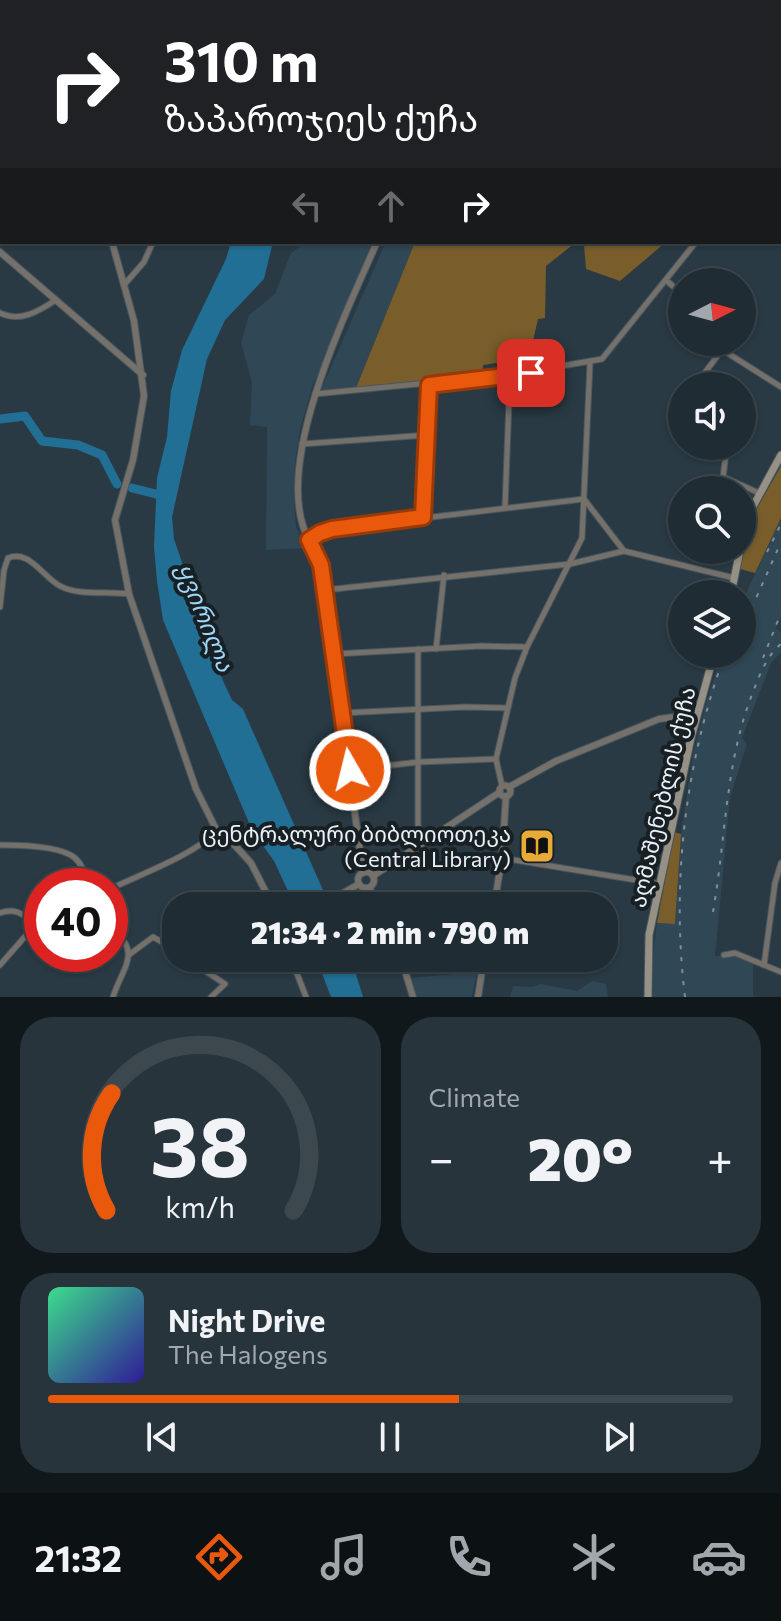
<!DOCTYPE html>
<meta charset="utf-8">
<style>
:root{--surface:#1f2c33;--page:#27343b;--text:#f1f3f6;--muted:#a1a7ac;--line:#3c484e;--accent:#ea580c}
body{margin:0;font-family:Commissioner,"Noto Sans Georgian",sans-serif;background:var(--page);color:var(--text);height:100vh;display:flex;flex-direction:column;font-size:30px;white-space:nowrap}
*{box-sizing:border-box;margin:0}
p{font-size:26px;color:var(--muted)}
.icon{flex:none;width:44px;height:44px;fill:none;stroke:currentColor;stroke-width:2;stroke-linecap:round;stroke-linejoin:round}
.map{position:relative;height:997px;overflow:hidden}
.side{display:flex;flex-direction:column;gap:20px;padding:20px;background:#11181c;flex:1}
.side>*{flex:none}
.guide{position:absolute;left:0px;top:0px;width:782px;height:244px;box-shadow:0 2px 6px #0004,0 0 0 2px var(--line);background:#202124;color:#fff;overflow:hidden}
.needle{width:52px;rotate:84deg}
.fabs{position:absolute;left:668px;top:268px;display:grid;gap:16px}
.fabs a{display:grid;place-items:center;width:88px;height:88px;border-radius:50%;background:var(--surface);box-shadow:0 2px 6px #0004,0 0 0 2px var(--line);font-size:40px}
.speed{position:absolute;left:24px;top:868px;display:flex;gap:16px;font-size:40px;font-weight:700;text-align:center}
.speed>*{display:grid;place-content:center;width:104px;height:104px;border-radius:50%;background:var(--surface);box-shadow:0 2px 6px #0004,0 0 0 2px var(--line);line-height:1}
.speed .limit{border:12px solid #d22;background:#fff;color:#111}
.pin{position:absolute;display:grid;place-items:center;width:68px;height:68px;color:#fff;margin:-34px;border-radius:16px;box-shadow:0 4px 12px #0006}
.me{position:absolute;width:88px;margin:-44px;rotate:352deg;stroke-linejoin:round;filter:drop-shadow(0 0 6px #0008)}
.turn{display:flex;align-items:center;gap:28px;height:168px;padding:0 32px;font-size:36px}
.turn .icon{width:104px;height:104px;stroke-width:2.5}
.turn b{display:block;font-size:56px;line-height:68px}
.lanes{display:flex;align-items:center;height:76px;padding:0 32px;background:#0003;justify-content:center;gap:40px;direction:ltr}
.lanes .off{opacity:.35}
.big{font-size:60px;font-weight:800;line-height:1.1}
.side .widget{flex:1;display:flex;flex-direction:column;justify-content:center;gap:12px;min-width:0;padding:0 28px;border-radius:32px;background:var(--page)}
.side .dial{align-items:center;gap:0}
.dial svg{height:208px;overflow:visible;fill:none;stroke:var(--line);stroke-width:7;stroke-linecap:round;text-anchor:middle}
.dial text{fill:var(--text);stroke:none}
.song{display:flex;align-items:center;gap:24px}
.cover{width:96px;height:96px;border-radius:12px;background:linear-gradient(135deg,hsl(150 70% 55%),hsl(250 70% 35%))}
.played{height:8px;border-radius:4px;background:linear-gradient(90deg,var(--accent) 60%,var(--line) 60%)}
.keys{display:flex;justify-content:space-around;direction:ltr}
.heat{display:flex;justify-content:space-between;align-items:center;font-size:44px;direction:ltr}
.side .tiles{flex:1;display:grid;gap:20px;grid-template-columns:1fr 1fr}
.widget:last-child{grid-column:span 2}
.trip{position:absolute;left:162px;top:892px;width:456px;height:80px;border-radius:32px;background:var(--surface);box-shadow:0 2px 6px #0004,0 0 0 2px var(--line);font-weight:800;line-height:80px;text-align:center}
.dock{display:flex;height:128px;justify-content:space-around;align-items:center;background:#0c1214;color:var(--muted)}
.dock .icon{width:56px;height:56px}
.dock .current{color:var(--accent)}
.dock b{font-size:36px;color:var(--text)}
.map>svg:first-child{display:block}
.built{fill:#304755}
.green{fill:#795d2b}
.water{fill:#216f95}
.lines{fill:none;stroke-linecap:round;stroke-linejoin:round}
.river{stroke:#216f95;stroke-width:9}
.minor-casing{stroke:#475761;stroke-width:7}
.tertiary-casing{stroke:#475761;stroke-width:8}
.secondary-casing{stroke:#475761;stroke-width:9}
.minor{stroke:#757069;stroke-width:5}
.tertiary{stroke:#757069;stroke-width:6}
.secondary{stroke:#979084;stroke-width:7}
.rail{stroke:#818f97;stroke-width:2;stroke-dasharray:4 8;stroke-linecap:butt}
.route-casing{stroke:#983908;stroke-width:20}
.route{stroke:#ea580c;stroke-width:14}
.labels{text-anchor:middle;dominant-baseline:central;stroke-width:8;stroke-linejoin:round;paint-order:stroke}
.street-label{font-size:22px;fill:#e7f1f7;stroke:#182024}
.poi-label{font-size:22px;fill:#e7f1f7;stroke:#182024;text-anchor:end}
.water-label{font-size:24px;font-style:italic;fill:#9ed7f8;stroke:#182024}
</style>
<div class="map">
<svg width="781" height="997" viewBox="0 0 781 997">
<rect width="100%" height="100%" fill="#293a44"/>
<!-- built -->
<g class="built">
<polygon points="306,242 377,242 312,387 300,430 295,463 294,500 296,527 308,548 266,550 267,427 250,425 252,382 241,343 249,315 275,294 291,253"/>
<polygon points="386,242 415,242 356,388 321,390"/>
<polygon points="781,518 781,617 776,628 781,632 781,652 771,663 742,738 747,744 730,797 715,956 737,955 753,963 753,997 653,997 652,963 657,923 675,924 681,834 693,755 705,706 722,654 742,654 742,602"/>
<polygon points="477,972 472,997 417,997 411,978"/>
<polygon points="592,981 606,984 608,997 510,997 513,986 532,987 541,984 577,991"/>
</g>
<!-- green -->
<g class="green">
<polygon points="415,242 666,242 620,281 586,269 584,245 575,243 546,266 545,318 538,319 529,358 483,365 482,374 436,382 356,388"/>
<polygon points="781,466 781,518 755,573 740,569 752,517"/>
<polygon points="674,832 681,834 675,924 657,923"/>
</g>
<!-- water -->
<g class="water">
<polygon points="231,242 273,242 264,279 225,320 207,359 172,517 174,539 223,681 232,700 243,709 330,906 295,906 274,861 252,830 163,620 157,581 154,547 157,478 167,437 171,391 182,350 226,259"/>
<polygon points="316,958 351,958 363,997 331,997"/>
</g>
<g class="lines">
<!-- river -->
<g class="river">
<polyline points="0,419 25,416 42,441 78,445 102,455 117,484"/>
<polyline points="132,488 168,497"/>
</g>
<defs>
<g id="minor">
<polyline points="71,2 90,2"/>
<polyline points="244,2 245,0"/>
<polyline points="307,2 309,0"/>
<polyline points="0,58 2,58"/>
<polyline points="667,281 682,294"/>
<polyline points="124,285 144,262 153,242"/>
<path d="M0 313C20 323 39 311 56 300"/>
<polyline points="710,342 781,387"/>
<polyline points="695,386 721,351"/>
<polyline points="315,394 510,375 602,359 696,242"/>
<polyline points="302,444 427,435"/>
<polyline points="727,446 723,477 759,493"/>
<polyline points="505,507 510,375"/>
<polyline points="423,517 429,385"/>
<polyline points="309,540 320,533 332,529 584,499 624,551 734,578"/>
<polyline points="325,590 570,564 624,551"/>
<path d="M0 607 4 570 8 558C29 549 43 577 60 586 78 596 108 591 129 594"/>
<polyline points="436,649 444,575"/>
<polyline points="334,654 481,646 527,647"/>
<polyline points="342,713 465,707 508,708"/>
<polyline points="350,770 419,762 496,759"/>
<polyline points="502,786 496,759 515,678 527,647 582,538 590,363"/>
<polyline points="418,844 418,649"/>
<path d="M0 845C18 845 61 846 75 858 83 865 85 875 88 886"/>
<polyline points="502,858 660,884"/>
<path d="M110 889C143 873 192 856 217 831"/>
<path d="M0 913C16 907 23 915 36 924L42 923"/>
<path d="M110 927C143 952 123 966 113 997"/>
<polyline points="130,954 153,937 176,950"/>
<polyline points="724,955 735,953 781,972"/>
<polyline points="187,958 195,964 203,958"/>
<polyline points="291,958 306,997"/>
<polyline points="195,964 225,984 211,997"/>
<polyline points="0,965 36,924"/>
<polyline points="764,965 775,883 781,863"/>
</g>
<g id="tertiary">
<polyline points="44,0 45,2"/>
<polyline points="500,0 500,2"/>
<polyline points="780,229 781,230"/>
<polyline points="112,242 134,321 144,396 133,460 115,520 129,594 196,789 217,831 228,838 251,863 273,906"/>
<polyline points="0,252 143,375"/>
<circle cx="505" cy="791" r="5.5"/>
<polyline points="509,787 556,761 659,719 674,717 696,721"/>
<circle cx="366" cy="880" r="8"/>
<path d="M363 873 321 565C315 552 307 539 303 526 279 450 346 313 377 242"/>
<polyline points="373,876 500,792"/>
<polyline points="369,888 381,906"/>
<polyline points="320,906 359,884"/>
<polyline points="494,906 502,858 506,796"/>
<polyline points="401,958 413,997"/>
<polyline points="478,997 484,958"/>
</g>
<g id="secondary">
<polyline points="742,540 750,512 781,455"/>
<polyline points="731,594 740,550"/>
<polyline points="648,997 649,935 691,738 714,654"/>
</g>
</defs>
<!-- minor casing -->
<use href="#minor" class="minor-casing"/>
<!-- tertiary casing -->
<use href="#tertiary" class="tertiary-casing"/>
<!-- secondary casing -->
<use href="#secondary" class="secondary-casing"/>
<!-- minor -->
<use href="#minor" class="minor"/>
<!-- tertiary -->
<use href="#tertiary" class="tertiary"/>
<!-- secondary -->
<use href="#secondary" class="secondary"/>
<!-- rail -->
<g class="rail">
<polyline points="767,552 781,524"/>
<polyline points="742,630 781,542"/>
<polyline points="763,658 781,613"/>
<path d="M713 912C726 838 725 762 753 692 760 674 766 657 781 644"/>
<path d="M685 997C671 882 685 763 725 654"/>
</g>
</g>
<g class="lines">
<defs>
<polyline id="route" points="350,770 321,565 309,540 320,533 332,529 423,517 429,385 531,373"/>
</defs>
<!-- route casing -->
<use href="#route" class="route-casing"/>
<!-- route -->
<use href="#route" class="route"/>
</g>
<!-- icons -->
<defs>
<symbol id="library-square" viewBox="-11 -11 22 22"><rect x="-9" y="-9" width="18" height="18" rx="4" fill="#e8ab37" stroke="#182024"/><path d="M-6-4Q-3-5.5-.7-3.5V5Q-3 3-6 4ZM6-4Q3-5.5 .7-3.5V5Q3 3 6 4Z" fill="#111"/></symbol>
</defs>
<g fill-rule="evenodd">
<use href="#library-square" x="517" y="826" width="40" height="40"/>
</g>
<g class="labels">
<!-- street labels -->
<g class="street-label">
<text transform="translate(662 797) rotate(-77)">აღმაშენებლის ქუჩა</text>
</g>
<!-- poi labels -->
<g class="poi-label">
<text x="511" y="833">ცენტრალური ბიბლიოთეკა<tspan x="511" dy="25">(Central Library)</tspan></text>
</g>
<!-- water labels -->
<g class="water-label">
<text transform="translate(206 617) rotate(68)">ყვირილა</text>
</g>
</g>
</svg>
<div class="fabs">
<a><svg class="needle" viewBox="-14 -14 28 28"><path d="M0-13l5 13h-10z" fill="#e53935"/><path d="M0 13l5-13h-10z" fill="#a1a7ac"/></svg></a>
<a><svg class="icon" aria-label="sound" viewBox="0 0 24 24"><path d="M4 9h4l5-4v14l-5-4H4zM17 9q2 3 0 6"/></svg></a>
<a><svg class="icon" aria-label="search" viewBox="0 0 24 24"><circle cx="10" cy="10" r="6"/><path d="M15 15l6 6"/></svg></a>
<a><svg class="icon" aria-label="layers" viewBox="0 0 24 24"><path d="M12 4l9 5-9 5-9-5zM3 14l9 5 9-5"/></svg></a>
</div>
<div class="speed"><div class="limit">40</div></div>
<div class="pin" style="left:531px;top:373px;background:#d93025"><svg class="icon" aria-label="arrive" viewBox="0 0 24 24"><path d="M6 21V4h12l-3 4 3 4H6"/></svg></div>
<svg class="me" style="left:350px;top:770px" viewBox="-20 -20 40 40"><circle r="17" fill="#ea580c" stroke="#fff" stroke-width="3"/><path d="M0-11L8 9 0 5-8 9z" fill="#fff"/></svg>
<div class="trip">21:34 · 2 min · 790 m</div>
<div class="guide">
<div class="turn"><svg class="icon" aria-label="right" viewBox="0 0 24 24"><path d="M7 20v-9h11M14 6l5 5-5 5"/></svg><div><b>310 m</b>ზაპაროჯიეს ქუჩა</div></div>
<div class="lanes"><svg class="icon off" aria-label="left" viewBox="0 0 24 24"><path d="M17 20v-9H6M10 6l-5 5 5 5"/></svg><svg class="icon off" aria-label="ahead" viewBox="0 0 24 24"><path d="M12 20V5M6 11l6-6 6 6"/></svg><svg class="icon" aria-label="right" viewBox="0 0 24 24"><path d="M7 20v-9h11M14 6l5 5-5 5"/></svg></div>
</div>
</div>
<section class="side">
<div class="tiles">
<div class="widget dial"><svg viewBox="0 0 100 80">
<path d="M14 69A42 42 0 1 1 86 69"/>
<path d="M14 69A42 42 0 0 1 16 24" stroke="#ea580c"/>
<text x="50" y="56" font-size="32" font-weight="700">38</text>
<text x="50" y="72" font-size="11">km/h</text>
</svg></div>
<div class="widget"><p>Climate</p>
<div class="heat"><a>−</a><b class="big">20°</b><a>+</a></div>
</div>
<div class="widget">
<div class="song"><i class="cover"></i><div><b>Night Drive</b><p>The Halogens</p></div></div>
<div class="played"></div>
<div class="keys"><svg class="icon" aria-label="previous" viewBox="0 0 24 24"><path d="M18 5L8 12l10 7zM5 5v14"/></svg><svg class="icon" aria-label="pause" viewBox="0 0 24 24"><path d="M8 5v14M16 5v14"/></svg><svg class="icon" aria-label="next" viewBox="0 0 24 24"><path d="M6 5l10 7-10 7zM19 5v14"/></svg></div>
</div>
</div>
</section>
<nav class="dock">
<b>21:32</b>
<svg class="icon current" aria-label="directions" viewBox="0 0 24 24"><path d="M12 3l9 9-9 9-9-9zM9 14v-3h6M13 9l2 2-2 2"/></svg>
<svg class="icon" aria-label="music" viewBox="0 0 24 24"><path d="M9 18V5l10-2v13"/><circle cx="6" cy="18" r="3"/><circle cx="16" cy="16" r="3"/></svg>
<svg class="icon" aria-label="phone" viewBox="0 0 24 24"><path d="M5 4h4l2 5-3 2q2 4 5 5l2-3 5 2v4C11 20 4 13 5 4z"/></svg>
<svg class="icon" aria-label="climate" viewBox="0 0 24 24"><path d="M12 3v18M4 7l16 10M4 17L20 7"/></svg>
<svg class="icon" aria-label="car" viewBox="0 0 24 24"><path d="M5 17H2v-5l4-1 3-4h7l3 4 3 1v5h-3M9 17h6M6 11h13"/><circle cx="7" cy="17" r="2"/><circle cx="17" cy="17" r="2"/></svg>
</nav>
